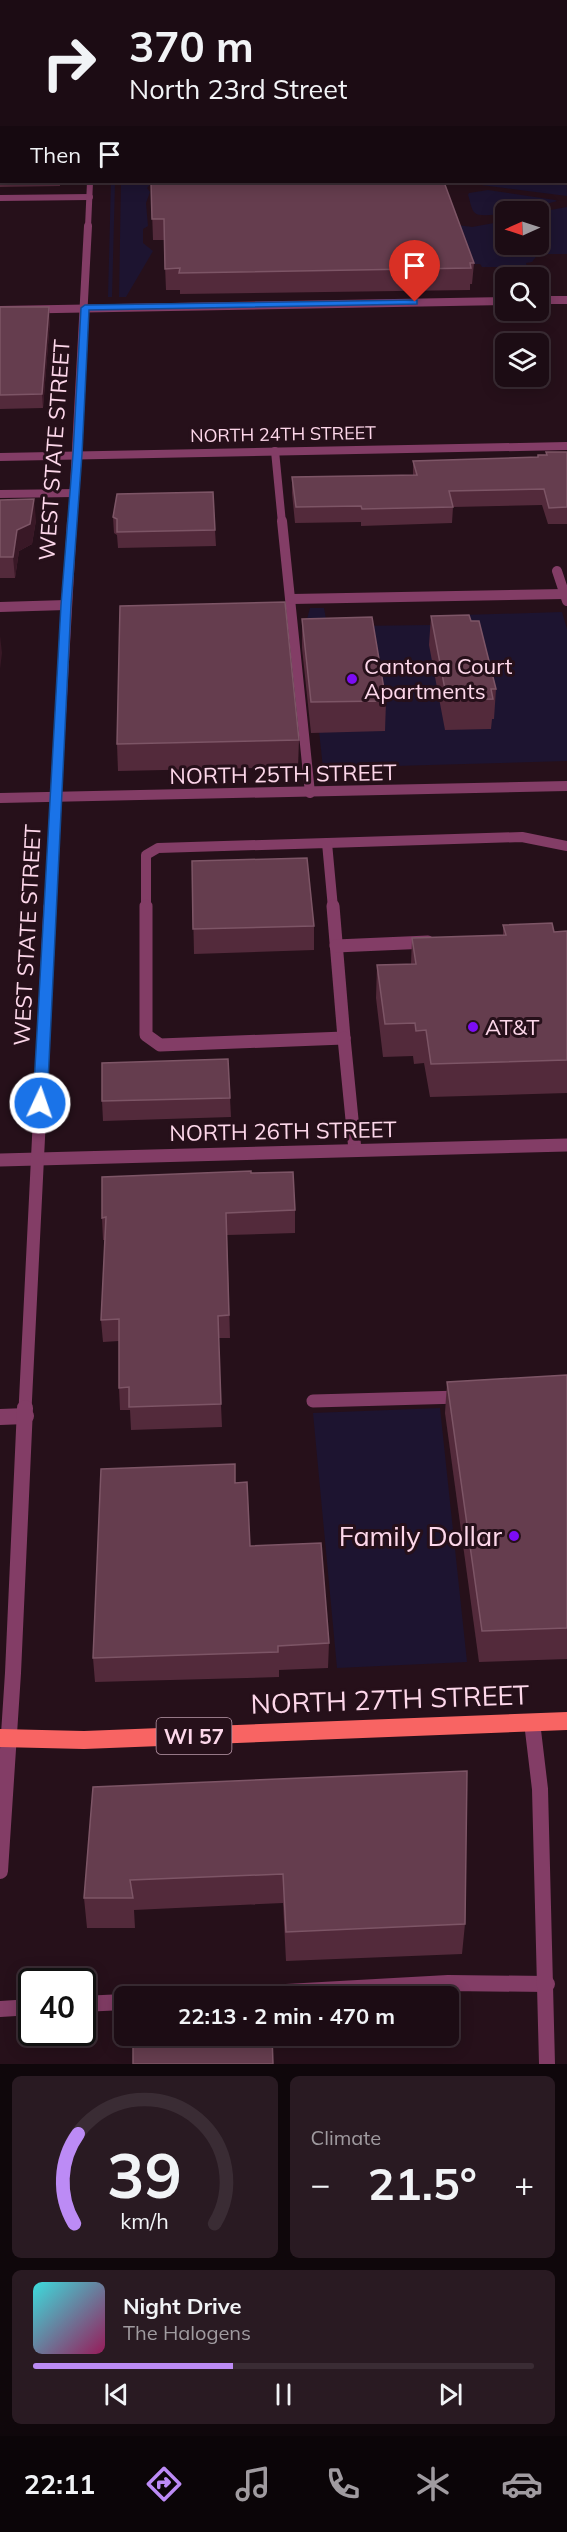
<!DOCTYPE html>
<meta charset="utf-8">
<style>
:root{--surface:#1c0c14;--page:#291a22;--text:#f1f3f6;--muted:#a09ba0;--line:#3a2c34;--accent:#bc8bf5}
body{margin:0;font-family:Mulish,sans-serif;background:var(--page);color:var(--text);height:100vh;display:flex;flex-direction:column;font-size:22px;white-space:nowrap}
*{box-sizing:border-box;margin:0}
p{font-size:20px;color:var(--muted)}
.icon{flex:none;width:33px;height:33px;fill:none;stroke:currentColor;stroke-width:2;stroke-linecap:round;stroke-linejoin:round}
.map{position:relative;height:2064px;overflow:hidden}
.sheet{display:flex;flex-direction:column;gap:12px;padding:12px;background:#0f070b;flex:1}
.sheet>*{flex:none}
.top-card{position:absolute;left:0px;top:0px;width:567px;height:183px;box-shadow:0 3px 15px #0003,0 0 0 2px var(--line);background:#1c0c14;color:var(--text);overflow:hidden}
.needle{width:39px;rotate:267deg}
.controls{position:absolute;left:495px;top:201px;display:grid;gap:12px}
.controls a{display:grid;place-items:center;width:54px;height:54px;border-radius:9px;background:var(--surface);box-shadow:0 3px 15px #0003,0 0 0 2px var(--line);font-size:30px}
.speed{position:absolute;left:18px;top:1968px;display:flex;gap:12px;font-size:30px;font-weight:700;text-align:center}
.speed>*{display:grid;place-content:center;width:78px;height:78px;border-radius:50%;background:var(--surface);box-shadow:0 3px 15px #0003,0 0 0 2px var(--line);line-height:1}
.speed .limit{border:3px solid #111;border-radius:9px;background:#fff;color:#111}
.pin{position:absolute;display:grid;place-items:center;width:51px;height:51px;color:#fff;margin:-62px -26px;border-radius:50% 50% 50% 0;rotate:-45deg;box-shadow:0 0 6px #0007}
.pin .icon{rotate:45deg}
.me{position:absolute;width:66px;margin:-33px;rotate:3deg;stroke-linejoin:round;filter:drop-shadow(0 0 4px #0008)}
.turn{display:flex;align-items:center;gap:21px;height:126px;padding:0 30px;font-size:27px}
.turn .icon{width:78px;height:78px;stroke-width:2.5}
.turn b{display:block;font-size:42px;line-height:51px}
.then{display:flex;align-items:center;height:57px;padding:0 30px;background:#0003;gap:12px;font-size:22px}
.big{font-size:45px;font-weight:700;line-height:1.1}
.sheet .tile{flex:1;display:flex;flex-direction:column;justify-content:center;gap:9px;min-width:0;padding:0 21px;border-radius:9px;background:var(--page)}
.sheet .dial{align-items:center;gap:0}
.dial svg{height:156px;overflow:visible;fill:none;stroke:var(--line);stroke-width:7;stroke-linecap:round;text-anchor:middle}
.dial text{fill:var(--text);stroke:none}
.song{display:flex;align-items:center;gap:18px}
.cover{width:72px;height:72px;border-radius:9px;background:linear-gradient(135deg,hsl(180 70% 55%),hsl(330 70% 35%))}
.played{height:6px;border-radius:3px;background:linear-gradient(90deg,var(--accent) 40%,var(--line) 40%)}
.keys{display:flex;justify-content:space-around;direction:ltr}
.heat{display:flex;justify-content:space-between;align-items:center;font-size:33px;direction:ltr}
.sheet .tiles{flex:1;display:grid;gap:12px;grid-template-columns:1fr 1fr}
.tile:last-child{grid-column:span 2}
.trip{position:absolute;left:114px;top:1986px;width:345px;height:60px;border-radius:9px;background:var(--surface);box-shadow:0 3px 15px #0003,0 0 0 2px var(--line);font-weight:700;line-height:60px;text-align:center}
.dock{display:flex;height:96px;justify-content:space-around;align-items:center;background:#0b0508;color:var(--muted)}
.dock .icon{width:42px;height:42px}
.dock .selected{color:var(--accent)}
.dock b{font-size:27px;color:var(--text)}
.map>svg:first-child{display:block}
.green{fill:#1d1430}
.lines{fill:none;stroke-linecap:round;stroke-linejoin:round}
.service-far3{stroke:#833d66;stroke-width:8}
.service-far2{stroke:#833d66;stroke-width:10}
.service-far1{stroke:#833d66;stroke-width:13}
.service{stroke:#833d66;stroke-width:16}
.minor-far4{stroke:#833d66;stroke-width:6}
.minor-far3{stroke:#833d66;stroke-width:8}
.minor-far2{stroke:#833d66;stroke-width:10}
.minor-far1{stroke:#833d66;stroke-width:13}
.minor{stroke:#833d66;stroke-width:16}
.tertiary-far4{stroke:#833d66;stroke-width:6}
.tertiary-far3{stroke:#833d66;stroke-width:8}
.tertiary-far2{stroke:#833d66;stroke-width:10}
.tertiary-far1{stroke:#833d66;stroke-width:13}
.tertiary{stroke:#833d66;stroke-width:16}
.primary{fill:#f86463;fill-rule:evenodd}
.wall{fill:#532a3b}
.shaded-wall{fill:#391826}
.building{fill:#653d4e;stroke:#7d5566;stroke-width:1.5}
.route{fill:#1a73e8;stroke:#114b97;stroke-width:1.5}
.poi-dot{fill:#7c0cf4;stroke:#26101a;stroke-width:2}
.labels{text-anchor:middle;dominant-baseline:central;stroke-width:6;stroke-linejoin:round;paint-order:stroke}
.far-street-label{font-size:18px;fill:#fdd7ea;stroke:#26101a}
.shield{fill:#26101a;stroke:#bc9bac;stroke-width:1.5}
.shield-label{font-size:21px;font-weight:bold;fill:#fdd7ea}
.street-label{font-size:22px;fill:#fdd7ea;stroke:#26101a}
.poi-label{font-size:22px;fill:#fdd7ea;stroke:#26101a;text-anchor:start}
.near-poi-label{font-size:27px;fill:#fdd7ea;stroke:#26101a;text-anchor:end}
.near-street-label{font-size:27px;fill:#fdd7ea;stroke:#26101a}
</style>
<div class="map">
<svg width="567" height="2064" viewBox="0 0 567 2064">
<rect width="100%" height="100%" fill="#26101a"/>
<!-- green -->
<g class="green">
<polygon points="566,154 567,196 458,182 446,185 443,196 423,182 566,182"/>
<polygon points="111,182 115,182 112,297 108,297"/>
<polygon points="121,182 152,182 147,188 150,192 146,203 148,226 143,229 143,243 153,251 126,297 119,297"/>
<path d="M488 190 555 200 557 201C543 205 483 221 475 213 471 210 470 200 468 195L469 193Z"/>
<polygon points="567,207 567,254 538,254 532,262 526,263 527,267 482,267 480,264 471,264 451,224 472,227 505,221 506,244 538,244 539,212"/>
<polygon points="310,608 324,608 326,619 356,626 431,625 431,616 562,612 567,629 567,761 323,768 307,619"/>
<polygon points="440,1408 467,1662 337,1668 313,1413"/>
</g>
<g class="lines">
<!-- service-far3 -->
<g class="service-far3">
<polyline points="275,451 282,523"/>
<polyline points="0,494 75,493"/>
</g>
<!-- service-far2 -->
<g class="service-far2">
<polyline points="282,521 310,793"/>
<polyline points="557,571 567,601"/>
<polyline points="292,599 564,594"/>
<polyline points="327,843 522,837 567,846"/>
<polyline points="146,908 146,855 158,848 327,843 333,908"/>
</g>
<!-- service-far1 -->
<g class="service-far1">
<polyline points="146,906 146,1035 160,1045 344,1038"/>
<polyline points="333,906 344,1038"/>
<polyline points="336,946 428,942"/>
<polyline points="344,1038 355,1150"/>
<polyline points="313,1401 461,1397"/>
</g>
<!-- service -->
<g class="service">
<polyline points="0,1417 26,1416"/>
<polyline points="216,1996 448,1983 547,1984"/>
<polyline points="82,2004 124,2002"/>
<polyline points="0,2009 32,2007"/>
</g>
<!-- minor-far4 -->
<g class="minor-far4">
<polyline points="566,100 567,103"/>
<polyline points="0,198 90,197"/>
</g>
<!-- minor-far3 -->
<g class="minor-far3">
<polyline points="538,300 567,300"/>
<polyline points="0,310 506,301"/>
<polyline points="0,457 567,446"/>
</g>
<!-- minor-far2 -->
<g class="minor-far2">
<polyline points="0,607 66,605"/>
<polyline points="0,798 567,786"/>
</g>
<!-- minor-far1 -->
<polyline class="minor-far1" points="0,1160 567,1145"/>
<!-- minor -->
<polyline class="minor" points="532,1722 540,1789 547,2064"/>
<!-- tertiary-far4 -->
<polyline class="tertiary-far4" points="88,227 90,182"/>
<!-- tertiary-far3 -->
<polyline class="tertiary-far3" points="72,523 88,226"/>
<!-- tertiary-far2 -->
<polyline class="tertiary-far2" points="50,908 72,521"/>
<!-- tertiary-far1 -->
<polyline class="tertiary-far1" points="25,1410 50,906"/>
<!-- tertiary -->
<polyline class="tertiary" points="0,1871 13,1673 25,1408"/>
<!-- primary -->
<polygon class="primary" points="567,1712 567,1730 84,1749 0,1747 0,1729 84,1731"/>
</g>
<!-- wall -->
<g class="wall">
<polygon points="0,0 2,2 2,182 60,182 60,186 0,187"/>
<rect x="445" y="0" width="40" height="2"/>
<polygon points="540,0 567,0 567,19 566,19 566,2 541,2"/>
<polygon points="151,182 474,263 472,284 470,284 470,290 180,294 180,290 166,290 164,240 153,240"/>
<polygon points="0,307 50,320 43,408 0,409"/>
<polygon points="546,452 567,452 567,524 548,524 542,505 453,507 452,523 361,526 361,522 295,523 292,493 292,477 413,475 413,461 538,457 538,455 546,455"/>
<polygon points="0,500 36,520 32,544 19,551 15,578 0,578"/>
<polygon points="113,517 215,530 216,546 118,548 117,535 114,533"/>
<polygon points="431,616 471,621 496,689 494,719 492,719 491,729 445,730 429,645"/>
<polygon points="302,619 386,701 385,731 311,733 302,648"/>
<polygon points="299,740 298,767 118,771 117,744"/>
<polygon points="192,861 314,926 314,950 194,954"/>
<polygon points="503,925 554,932 567,931 567,1093 430,1097 424,1063 414,1064 413,1056 383,1057 376,998 377,965 411,964 412,938 503,935"/>
<polygon points="230,1098 231,1117 103,1121 102,1101"/>
<polygon points="251,1173 295,1210 295,1233 227,1235 230,1338 218,1338 222,1427 131,1430 130,1410 120,1410 119,1388 119,1341 103,1342 101,1320 105,1240 103,1240 102,1218"/>
<polygon points="567,1375 567,1659 479,1662 445,1413 447,1382"/>
<polygon points="236,1483 250,1546 329,1643 328,1668 279,1670 279,1677 95,1682 93,1658"/>
<polygon points="93,1787 465,1924 462,1954 286,1961 283,1903 134,1910 135,1928 87,1928 84,1898"/>
</g>
<!-- shaded-wall -->
<g class="shaded-wall">
<polygon points="49,307 50,320 43,408 42,394"/>
<polygon points="34,499 36,520 32,544 19,551 15,578 13,557 17,530"/>
<polygon points="0,636 2,653 0,669"/>
</g>
<!-- building -->
<g class="building">
<polygon points="0,0 74,0 74,2 2,2 2,175 0,175"/>
<polygon points="202,0 375,0 376,2 202,2"/>
<polygon points="545,0 567,0 567,12 566,12 566,2 546,2"/>
<polygon points="151,182 444,182 474,263 470,263 471,268 179,273 180,268 165,269 164,219 152,219"/>
<polygon points="0,307 49,307 42,394 0,395"/>
<polygon points="546,452 567,452 567,507 549,508 544,489 449,491 453,507 362,509 361,506 296,507 292,477 417,475 413,461 538,457 538,455 547,455"/>
<polygon points="213,492 215,530 117,532 117,519 113,517 117,494"/>
<polygon points="34,499 30,524 17,530 13,557 0,557 0,500"/>
<polygon points="285,602 299,740 117,744 120,606"/>
<polygon points="469,615 471,621 479,621 496,689 491,689 493,699 447,700 431,616"/>
<polygon points="372,617 386,701 311,702 302,619"/>
<polygon points="307,858 314,926 193,929 192,861"/>
<polygon points="552,923 554,932 567,931 567,1060 431,1064 426,1030 416,1031 415,1023 385,1024 377,965 416,964 412,938 506,935 503,925"/>
<polygon points="228,1059 230,1098 102,1101 102,1063"/>
<polygon points="251,1171 251,1173 293,1172 295,1210 226,1213 229,1315 218,1316 221,1404 129,1407 129,1387 119,1388 119,1319 101,1320 106,1217 102,1218 102,1177"/>
<polygon points="567,1375 567,1628 482,1631 447,1382"/>
<polygon points="235,1464 235,1483 247,1482 250,1546 321,1543 329,1643 278,1646 278,1652 93,1658 101,1469"/>
<polygon points="467,1771 465,1924 286,1932 283,1874 130,1880 133,1898 84,1898 93,1787"/>
<polygon points="133,2036 272,2036 273,2064 133,2064"/>
</g>
<!-- route -->
<polygon class="route" points="415,300 417,300 417,304 89,310 82,454 71,605 47,1103 45,1107 35,1107 33,1103 61,605 73,454 81,308 85,305"/>
<!-- markers -->
<g class="poi-dot">
<circle cx="352" cy="679" r="6"/>
<circle cx="473" cy="1027" r="6"/>
<circle cx="514" cy="1536" r="6"/>
</g>
<g class="labels">
<!-- far-street labels -->
<g class="far-street-label">
<text transform="translate(283 434) rotate(-1)">NORTH 24TH STREET</text>
</g>
<!-- shield labels -->
<rect class="shield" x="156.5" y="1718" width="75" height="36" rx="4.5"/>
<g class="shield-label">
<text x="194" y="1736">WI 57</text>
</g>
<!-- street labels -->
<g class="street-label">
<text transform="translate(54 450) rotate(-86)">WEST STATE STREET</text>
<text transform="translate(283 774) rotate(-1)">NORTH 25TH STREET</text>
<text transform="translate(27 935) rotate(-87)">WEST STATE STREET</text>
<text transform="translate(283 1131) rotate(-1)">NORTH 26TH STREET</text>
</g>
<!-- poi labels -->
<g class="poi-label">
<text x="364" y="666">Cantona Court<tspan x="364" dy="25">Apartments</tspan></text>
<text x="485" y="1027">AT&amp;T</text>
</g>
<!-- near-poi labels -->
<g class="near-poi-label">
<text x="502" y="1536">Family Dollar</text>
</g>
<!-- near-street labels -->
<g class="near-street-label">
<text transform="translate(390 1699) rotate(-2)">NORTH 27TH STREET</text>
</g>
</g>
</svg>
<div class="controls">
<a><svg class="needle" viewBox="-14 -14 28 28"><path d="M0-13l5 13h-10z" fill="#e53935"/><path d="M0 13l5-13h-10z" fill="#a09ba0"/></svg></a>
<a><svg class="icon" aria-label="search" viewBox="0 0 24 24"><circle cx="10" cy="10" r="6"/><path d="M15 15l6 6"/></svg></a>
<a><svg class="icon" aria-label="layers" viewBox="0 0 24 24"><path d="M12 4l9 5-9 5-9-5zM3 14l9 5 9-5"/></svg></a>
</div>
<div class="speed"><div class="limit">40</div></div>
<div class="pin" style="left:415px;top:302px;background:#d93025"><svg class="icon" aria-label="arrive" viewBox="0 0 24 24"><path d="M6 21V4h12l-3 4 3 4H6"/></svg></div>
<svg class="me" style="left:40px;top:1103px" viewBox="-20 -20 40 40"><circle r="17" fill="#1a73e8" stroke="#fff" stroke-width="3"/><path d="M0-11L8 9 0 5-8 9z" fill="#fff"/></svg>
<div class="trip">22:13 · 2 min · 470 m</div>
<div class="top-card">
<div class="turn"><svg class="icon" aria-label="right" viewBox="0 0 24 24"><path d="M7 20v-9h11M14 6l5 5-5 5"/></svg><div><b>370 m</b>North 23rd Street</div></div>
<div class="then">Then<svg class="icon" aria-label="arrive" viewBox="0 0 24 24"><path d="M6 21V4h12l-3 4 3 4H6"/></svg></div>
</div>
</div>
<section class="sheet">
<div class="tiles">
<div class="tile dial"><svg viewBox="0 0 100 80">
<path d="M14 69A42 42 0 1 1 86 69"/>
<path d="M14 69A42 42 0 0 1 16 23" stroke="#bc8bf5"/>
<text x="50" y="56" font-size="32" font-weight="700">39</text>
<text x="50" y="72" font-size="11">km/h</text>
</svg></div>
<div class="tile"><p>Climate</p>
<div class="heat"><a>−</a><b class="big">21.5°</b><a>+</a></div>
</div>
<div class="tile">
<div class="song"><i class="cover"></i><div><b>Night Drive</b><p>The Halogens</p></div></div>
<div class="played"></div>
<div class="keys"><svg class="icon" aria-label="previous" viewBox="0 0 24 24"><path d="M18 5L8 12l10 7zM5 5v14"/></svg><svg class="icon" aria-label="pause" viewBox="0 0 24 24"><path d="M8 5v14M16 5v14"/></svg><svg class="icon" aria-label="next" viewBox="0 0 24 24"><path d="M6 5l10 7-10 7zM19 5v14"/></svg></div>
</div>
</div>
</section>
<nav class="dock">
<b>22:11</b>
<svg class="icon selected" aria-label="directions" viewBox="0 0 24 24"><path d="M12 3l9 9-9 9-9-9zM9 14v-3h6M13 9l2 2-2 2"/></svg>
<svg class="icon" aria-label="music" viewBox="0 0 24 24"><path d="M9 18V5l10-2v13"/><circle cx="6" cy="18" r="3"/><circle cx="16" cy="16" r="3"/></svg>
<svg class="icon" aria-label="phone" viewBox="0 0 24 24"><path d="M5 4h4l2 5-3 2q2 4 5 5l2-3 5 2v4C11 20 4 13 5 4z"/></svg>
<svg class="icon" aria-label="climate" viewBox="0 0 24 24"><path d="M12 3v18M4 7l16 10M4 17L20 7"/></svg>
<svg class="icon" aria-label="car" viewBox="0 0 24 24"><path d="M5 17H2v-5l4-1 3-4h7l3 4 3 1v5h-3M9 17h6M6 11h13"/><circle cx="7" cy="17" r="2"/><circle cx="17" cy="17" r="2"/></svg>
</nav>
